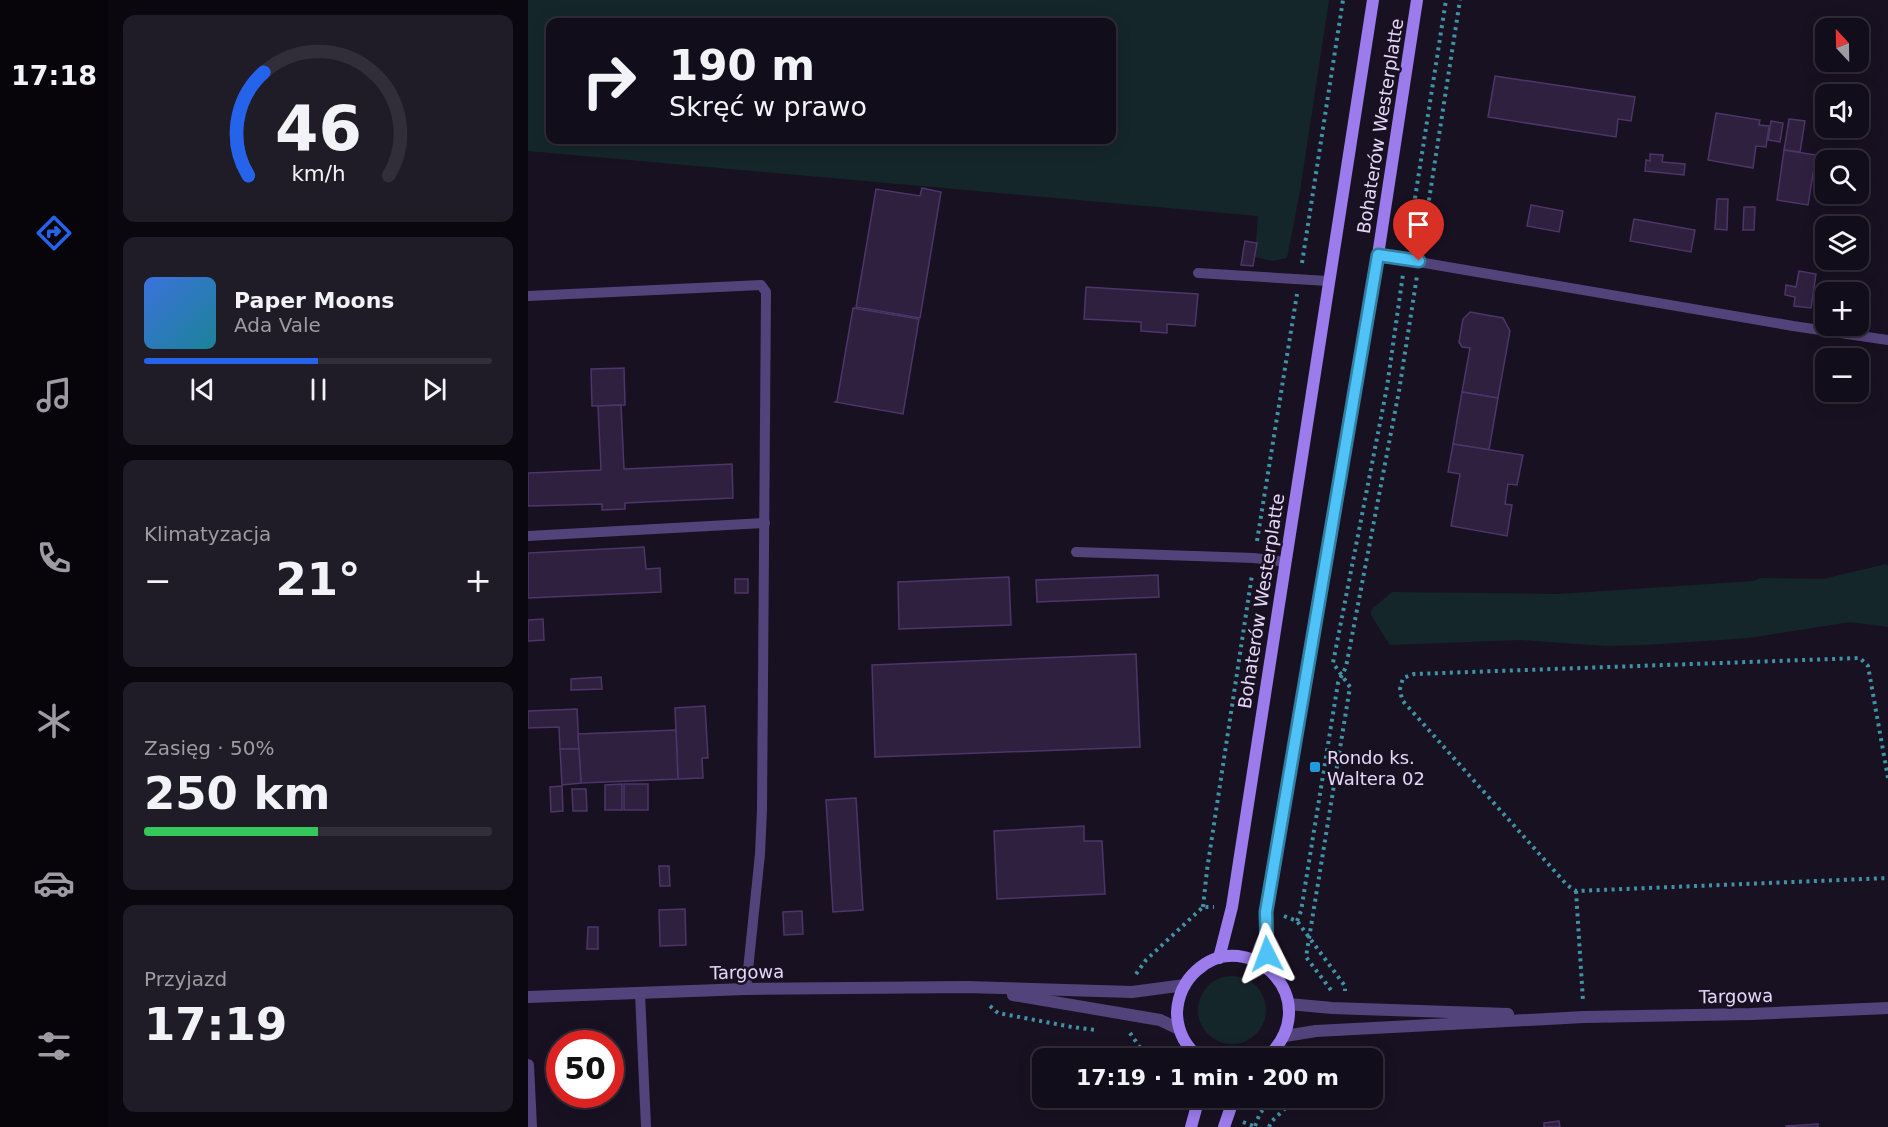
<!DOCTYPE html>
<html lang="pl">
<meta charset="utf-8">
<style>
:root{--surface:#120d1a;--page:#1f1b27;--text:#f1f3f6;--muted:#9c9ca2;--line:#312d39;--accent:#2563eb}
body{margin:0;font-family:"DejaVu Sans",sans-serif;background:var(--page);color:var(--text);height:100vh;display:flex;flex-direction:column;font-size:22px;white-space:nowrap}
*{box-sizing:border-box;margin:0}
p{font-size:20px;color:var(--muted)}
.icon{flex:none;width:33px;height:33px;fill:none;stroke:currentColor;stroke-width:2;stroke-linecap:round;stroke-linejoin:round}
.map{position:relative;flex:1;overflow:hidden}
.side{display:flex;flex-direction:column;gap:15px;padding:15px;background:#0a070e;width:420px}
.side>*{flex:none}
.hud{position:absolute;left:18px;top:18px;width:570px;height:126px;border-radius:12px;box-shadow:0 3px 15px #0003,0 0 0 2px var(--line);background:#120d1a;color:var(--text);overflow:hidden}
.needle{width:39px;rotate:338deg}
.fabs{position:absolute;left:1287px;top:18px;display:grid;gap:12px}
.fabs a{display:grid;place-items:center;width:54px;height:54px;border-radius:12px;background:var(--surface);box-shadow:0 3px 15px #0003,0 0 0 2px var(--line);font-size:30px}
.speed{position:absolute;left:18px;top:1030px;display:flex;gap:12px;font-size:30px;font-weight:700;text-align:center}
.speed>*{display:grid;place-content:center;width:78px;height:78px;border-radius:50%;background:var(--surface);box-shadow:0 3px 15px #0003,0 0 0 2px var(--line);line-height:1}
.speed .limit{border:9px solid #d22;background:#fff;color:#111}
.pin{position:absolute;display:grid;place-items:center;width:51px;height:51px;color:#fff;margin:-62px -26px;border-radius:50% 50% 50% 0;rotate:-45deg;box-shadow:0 0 6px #0007}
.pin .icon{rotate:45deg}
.me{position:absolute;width:66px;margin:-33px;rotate:357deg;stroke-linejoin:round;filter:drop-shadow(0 0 4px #0008)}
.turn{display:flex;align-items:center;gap:21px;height:126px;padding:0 24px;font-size:27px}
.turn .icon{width:78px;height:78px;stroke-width:2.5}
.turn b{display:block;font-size:42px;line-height:51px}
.big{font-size:45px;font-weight:600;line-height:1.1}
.side .widget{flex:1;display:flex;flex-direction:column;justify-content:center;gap:9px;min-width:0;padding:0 21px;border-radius:12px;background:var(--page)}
.side .dial{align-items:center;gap:0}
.dial svg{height:156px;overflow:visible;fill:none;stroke:var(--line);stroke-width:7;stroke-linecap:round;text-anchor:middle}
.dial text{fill:var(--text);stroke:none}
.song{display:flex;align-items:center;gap:18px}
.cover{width:72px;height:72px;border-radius:9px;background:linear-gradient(135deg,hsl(220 70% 55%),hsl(190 70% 35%))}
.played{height:6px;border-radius:3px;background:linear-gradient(90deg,var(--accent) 50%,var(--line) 50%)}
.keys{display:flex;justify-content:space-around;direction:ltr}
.heat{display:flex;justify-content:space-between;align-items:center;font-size:33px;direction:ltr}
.charge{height:9px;border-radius:4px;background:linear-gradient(90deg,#34c759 50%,var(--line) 0)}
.trip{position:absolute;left:504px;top:1048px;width:351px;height:60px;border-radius:12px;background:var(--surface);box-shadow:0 3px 15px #0003,0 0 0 2px var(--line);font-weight:600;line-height:60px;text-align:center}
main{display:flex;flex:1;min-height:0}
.tabs{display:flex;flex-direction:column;width:108px;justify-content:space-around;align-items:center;background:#07050a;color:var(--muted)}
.tabs .icon{width:42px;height:42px}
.tabs .current{color:var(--accent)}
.tabs b{font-size:27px;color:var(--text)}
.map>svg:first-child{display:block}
.green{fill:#15262b;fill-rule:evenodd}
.building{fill:#2f2040;stroke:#4d3569;stroke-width:1.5}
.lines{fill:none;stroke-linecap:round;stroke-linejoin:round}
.path{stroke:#4092a6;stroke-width:4;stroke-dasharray:3 4.5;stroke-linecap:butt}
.service{stroke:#53437b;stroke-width:10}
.minor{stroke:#53437b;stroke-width:12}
.tertiary{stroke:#53437b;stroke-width:12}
.secondary{stroke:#9c7cec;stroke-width:12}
.route-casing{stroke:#337fa1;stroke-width:15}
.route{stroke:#4fc3f7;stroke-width:10}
.poi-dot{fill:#1f9ade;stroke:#181122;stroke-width:2}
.labels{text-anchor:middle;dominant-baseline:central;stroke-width:5;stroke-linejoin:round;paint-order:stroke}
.street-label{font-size:18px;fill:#e4d8f9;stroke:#181122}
.poi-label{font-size:18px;fill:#e4d8f9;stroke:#181122;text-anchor:start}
</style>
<main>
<nav class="tabs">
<b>17:18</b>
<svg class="icon current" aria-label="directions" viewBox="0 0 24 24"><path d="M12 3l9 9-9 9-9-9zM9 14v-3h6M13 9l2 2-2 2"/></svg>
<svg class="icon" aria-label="music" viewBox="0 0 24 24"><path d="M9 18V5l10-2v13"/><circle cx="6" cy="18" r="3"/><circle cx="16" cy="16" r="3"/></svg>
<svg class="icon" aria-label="phone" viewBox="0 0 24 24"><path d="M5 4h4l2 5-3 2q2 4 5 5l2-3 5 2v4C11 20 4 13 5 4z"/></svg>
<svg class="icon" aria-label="climate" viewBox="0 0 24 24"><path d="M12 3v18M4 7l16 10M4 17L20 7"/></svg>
<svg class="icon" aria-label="car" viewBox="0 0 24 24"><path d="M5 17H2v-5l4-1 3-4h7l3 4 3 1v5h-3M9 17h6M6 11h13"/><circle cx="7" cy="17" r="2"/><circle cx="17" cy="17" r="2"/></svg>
<svg class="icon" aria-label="filters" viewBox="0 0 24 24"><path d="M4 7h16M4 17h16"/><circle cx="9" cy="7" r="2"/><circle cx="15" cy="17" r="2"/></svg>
</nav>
<section class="side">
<div class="widget dial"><svg viewBox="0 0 100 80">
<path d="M14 69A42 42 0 1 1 86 69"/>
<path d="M14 69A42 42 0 0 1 22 16" stroke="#2563eb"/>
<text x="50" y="56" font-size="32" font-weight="700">46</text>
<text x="50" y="72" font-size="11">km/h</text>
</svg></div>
<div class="widget">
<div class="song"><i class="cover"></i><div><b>Paper Moons</b><p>Ada Vale</p></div></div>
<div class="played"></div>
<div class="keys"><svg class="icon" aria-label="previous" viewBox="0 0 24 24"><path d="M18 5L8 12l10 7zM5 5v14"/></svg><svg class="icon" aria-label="pause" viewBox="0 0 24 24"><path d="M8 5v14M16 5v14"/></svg><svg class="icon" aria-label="next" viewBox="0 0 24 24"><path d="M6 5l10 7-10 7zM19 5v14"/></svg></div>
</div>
<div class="widget"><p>Klimatyzacja</p>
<div class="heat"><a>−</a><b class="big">21°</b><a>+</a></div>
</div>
<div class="widget"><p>Zasięg · 50%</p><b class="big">250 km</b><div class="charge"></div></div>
<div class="widget"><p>Przyjazd</p><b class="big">17:19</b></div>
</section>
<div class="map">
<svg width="1360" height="1127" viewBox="0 0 1360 1127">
<rect width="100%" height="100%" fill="#181122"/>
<!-- green -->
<g class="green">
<path d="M0 0H801L772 191 759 258 744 261 727 257 730 216 0 151ZM22 22H584V140H22Z"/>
<polygon points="1358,564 1360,566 1360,627 1322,622 1221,638 1117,645 1078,646 993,640 862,645 843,615 844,609 864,592 1031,594 1226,581 1232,578 1295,579"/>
<circle cx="704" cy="1010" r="34"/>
</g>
<!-- building -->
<g class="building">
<polygon points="967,76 1107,97 1103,121 1090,119 1088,137 960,117"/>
<polygon points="1188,113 1232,120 1231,125 1241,126 1238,147 1228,146 1225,168 1180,160"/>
<polygon points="1261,119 1277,121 1272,152 1256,150"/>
<polygon points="1243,121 1255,123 1252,142 1240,140"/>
<polygon points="1256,150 1288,155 1280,205 1249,200"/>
<polygon points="1122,154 1135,155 1134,162 1157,164 1156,175 1117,171 1118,160 1122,161"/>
<polygon points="394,188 413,192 392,318 328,307 348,189 392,196"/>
<polygon points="1189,199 1200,199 1199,230 1187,229"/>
<polygon points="1003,205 1035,211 1031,232 999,226"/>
<polygon points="1216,207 1227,207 1226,230 1215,230"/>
<polygon points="1106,219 1167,230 1163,252 1102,241"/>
<polygon points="717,241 729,243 725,266 713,265"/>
<polygon points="1271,271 1288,274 1283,308 1266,306 1267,297 1257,295 1258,285 1268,287"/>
<polygon points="558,287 670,294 667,326 639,324 639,333 613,331 613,322 556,319"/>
<polygon points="325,308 391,319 375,414 307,402 309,401"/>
<polygon points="942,312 975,318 982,331 970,398 934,392 942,348 934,347 931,342 935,319"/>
<polygon points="96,368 97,405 64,406 63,369"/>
<polygon points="934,392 970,398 961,450 925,444"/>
<polygon points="93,405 96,469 204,464 205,498 97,503 97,509 74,510 74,504 0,506 0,473 73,470 70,406"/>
<polygon points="925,444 995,455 989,485 980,484 977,504 984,505 979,536 923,526 932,474 920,472"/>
<polygon points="116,547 118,569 132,568 133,592 0,598 0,553"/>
<polygon points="630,575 631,597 509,602 508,580"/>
<polygon points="481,577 483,625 371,629 370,582"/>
<rect x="207" y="579" width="13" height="14"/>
<polygon points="15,619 16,640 0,641 0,620"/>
<polygon points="608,654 612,747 347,757 344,665"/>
<polygon points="73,677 74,689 43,690 43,679"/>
<polygon points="177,706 180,758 174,758 175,778 150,779 147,708"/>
<polygon points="49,709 51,749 32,749 31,727 0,728 0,711"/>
<polygon points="148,730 150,779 53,783 50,734"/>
<polygon points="32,749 51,749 53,783 34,785"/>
<polygon points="94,784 94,810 77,810 77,785"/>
<rect x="96" y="784" width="24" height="26"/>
<polygon points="34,786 35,811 23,812 22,787"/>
<polygon points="44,789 58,789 59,811 45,811"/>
<polygon points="328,798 335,910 305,912 298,800"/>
<polygon points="556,826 556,841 574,841 577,894 469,899 466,831"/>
<polygon points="131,866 141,866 142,886 132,886"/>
<polygon points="157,909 158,945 132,946 131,910"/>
<polygon points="274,911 275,934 256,935 255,912"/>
<polygon points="60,927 70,927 70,949 59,949"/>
<polygon points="1031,1121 1032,1127 1016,1127 1016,1123"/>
<polygon points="1290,1124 1290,1127 1258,1127 1258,1126"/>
</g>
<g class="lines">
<!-- path -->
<g class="path">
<polyline points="880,243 918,0"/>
<polyline points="894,245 932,0"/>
<polyline points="774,263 815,0"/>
<polyline points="729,541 769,294"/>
<polyline points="1360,778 1340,666 1332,658 886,674 875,678 872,689 874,700 1039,885 1048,891 1360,878"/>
<polyline points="1048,891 1055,1001"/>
<polyline points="675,907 679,870 724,575"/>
<polyline points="756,916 769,921 817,986 817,991"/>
<polyline points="769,921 773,911 810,683 818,667 871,391 889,276"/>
<polyline points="608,974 618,960 675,907 686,907"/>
<polyline points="803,990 778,957 822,687 805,663 859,387 875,274"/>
<polyline points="462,1006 470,1013 544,1027 568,1030"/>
<polyline points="602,1033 620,1059"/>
<polyline points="788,1059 798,1049"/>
<polyline points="809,1059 814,1054 814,1047"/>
<polyline points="715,1122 728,1127"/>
<polyline points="727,1126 732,1113 746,1098"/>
<polyline points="741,1127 743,1122 768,1098"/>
</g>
<!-- service -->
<g class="service">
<polyline points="850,255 1265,326 1360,340"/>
<polyline points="670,273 800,281"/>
<polyline points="0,296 233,285 238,292 234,809 232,854 218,989"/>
<polyline points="0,536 237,523"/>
<polyline points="548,552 726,558 757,562"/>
<polyline points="112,993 118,1127"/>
</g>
<!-- minor -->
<polyline class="minor" points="0,1065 3,1127"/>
<!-- tertiary -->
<g class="tertiary">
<polyline points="485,995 632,1020 651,1029"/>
<polyline points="0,997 218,989 439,987 604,992 657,985"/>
<polyline points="761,1004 804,1008 980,1014"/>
<polyline points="757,1036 788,1031 1056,1017 1223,1014 1360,1008"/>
</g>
<!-- secondary -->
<g class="secondary">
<polyline points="691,958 704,907 845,0"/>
<polyline points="740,969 738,912 850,255 889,0"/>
<path d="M674 1059C658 1049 649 1031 649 1012 650 996 656 982 668 971 720 922 802 1002 737 1059"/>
<polyline points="663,1127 671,1098"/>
<polyline points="696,1127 706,1098"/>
</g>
</g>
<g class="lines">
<defs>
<polyline id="route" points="739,954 738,912 850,255 891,261"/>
</defs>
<!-- route casing -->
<use href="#route" class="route-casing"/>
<!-- route -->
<use href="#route" class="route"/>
</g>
<!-- markers -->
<rect class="poi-dot" x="781" y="761" width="12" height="12" rx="3"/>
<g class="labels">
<!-- street labels -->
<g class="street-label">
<text transform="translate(852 126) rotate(-81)">Bohaterów Westerplatte</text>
<text transform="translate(733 601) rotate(-81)">Bohaterów Westerplatte</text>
<text transform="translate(219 972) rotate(-1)">Targowa</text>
<text transform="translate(1208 996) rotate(-1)">Targowa</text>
</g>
<!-- poi labels -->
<g class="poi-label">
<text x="799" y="757">Rondo ks.<tspan x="799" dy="21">Waltera 02</tspan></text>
</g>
</g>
</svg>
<div class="fabs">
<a><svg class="needle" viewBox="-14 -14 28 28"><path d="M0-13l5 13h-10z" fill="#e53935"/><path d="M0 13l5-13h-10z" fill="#9c9ca2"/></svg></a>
<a><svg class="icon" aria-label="sound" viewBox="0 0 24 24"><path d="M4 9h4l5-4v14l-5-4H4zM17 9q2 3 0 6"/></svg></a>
<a><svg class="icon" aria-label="search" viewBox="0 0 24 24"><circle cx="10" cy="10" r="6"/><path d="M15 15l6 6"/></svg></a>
<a><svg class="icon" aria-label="layers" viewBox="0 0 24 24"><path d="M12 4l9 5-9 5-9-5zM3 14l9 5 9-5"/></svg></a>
<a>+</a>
<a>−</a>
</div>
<div class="speed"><div class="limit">50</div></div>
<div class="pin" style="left:891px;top:261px;background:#d93025"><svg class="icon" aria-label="arrive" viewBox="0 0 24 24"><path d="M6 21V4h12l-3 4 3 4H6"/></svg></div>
<svg class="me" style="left:739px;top:954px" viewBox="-20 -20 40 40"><path d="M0-17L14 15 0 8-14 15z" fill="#4fc3f7" stroke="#fff" stroke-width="4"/></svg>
<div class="trip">17:19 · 1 min · 200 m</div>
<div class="hud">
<div class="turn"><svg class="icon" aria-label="right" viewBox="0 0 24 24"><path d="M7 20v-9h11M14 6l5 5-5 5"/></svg><div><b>190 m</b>Skręć w prawo</div></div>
</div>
</div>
</main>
